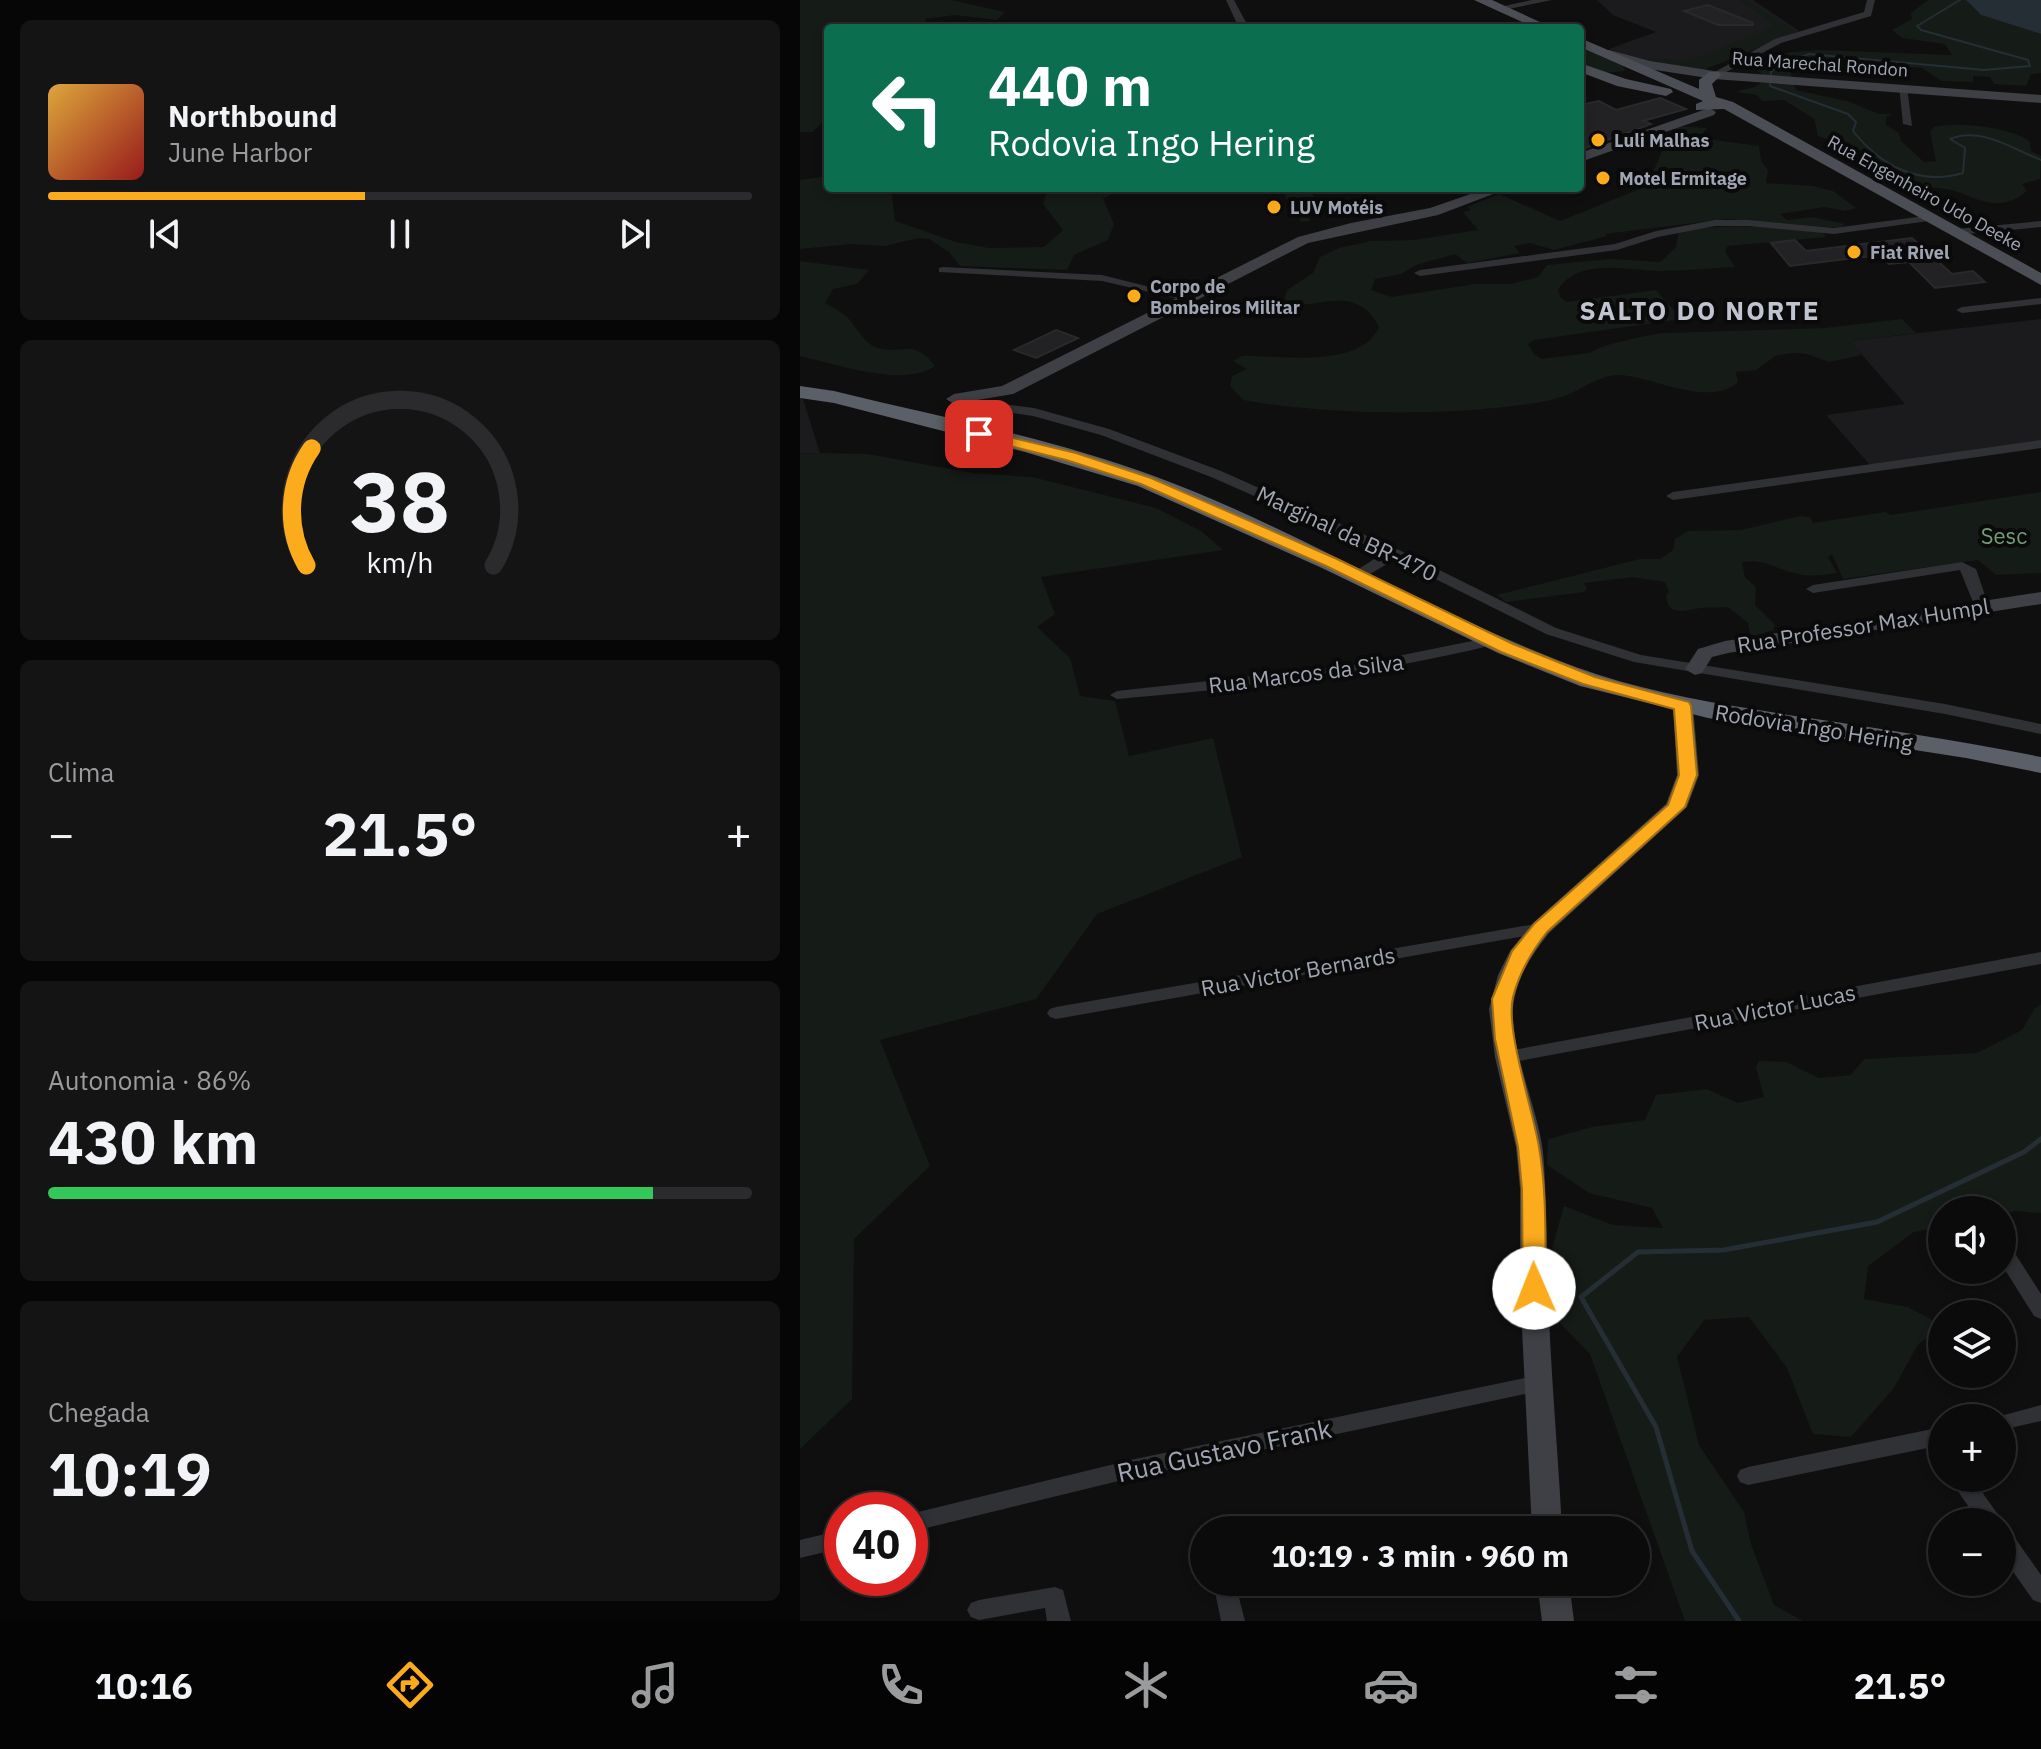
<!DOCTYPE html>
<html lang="pt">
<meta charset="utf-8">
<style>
:root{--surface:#0b0b0c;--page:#141415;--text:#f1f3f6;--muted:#9a9b9d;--line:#2b2b2d;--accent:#fbab1c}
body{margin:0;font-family:"IBM Plex Sans",sans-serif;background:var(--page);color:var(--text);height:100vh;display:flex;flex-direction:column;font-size:30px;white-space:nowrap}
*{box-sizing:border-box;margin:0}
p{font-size:26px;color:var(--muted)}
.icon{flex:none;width:44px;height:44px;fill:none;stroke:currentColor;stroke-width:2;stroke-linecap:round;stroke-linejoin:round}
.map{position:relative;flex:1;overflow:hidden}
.side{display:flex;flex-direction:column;gap:20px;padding:20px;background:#060607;width:800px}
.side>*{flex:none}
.hud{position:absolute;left:24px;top:24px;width:760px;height:168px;border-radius:8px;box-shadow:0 4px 12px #0003,0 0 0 2px var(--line);background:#0b6e4f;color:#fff;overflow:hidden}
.buttons{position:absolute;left:1128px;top:1196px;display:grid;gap:16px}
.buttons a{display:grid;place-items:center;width:88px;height:88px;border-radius:50%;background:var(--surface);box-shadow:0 4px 12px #0003,0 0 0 2px var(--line);font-size:40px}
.speed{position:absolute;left:24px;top:1492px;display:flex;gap:16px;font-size:40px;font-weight:700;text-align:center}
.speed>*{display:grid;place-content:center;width:104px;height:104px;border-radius:50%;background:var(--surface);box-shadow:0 4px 12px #0003,0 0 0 2px var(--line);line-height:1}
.speed .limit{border:12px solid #d22;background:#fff;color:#111}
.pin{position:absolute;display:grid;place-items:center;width:68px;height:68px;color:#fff;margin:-34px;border-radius:16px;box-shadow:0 4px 12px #0006}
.me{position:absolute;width:88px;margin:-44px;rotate:359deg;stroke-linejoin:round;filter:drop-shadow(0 0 6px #0008)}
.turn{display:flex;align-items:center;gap:28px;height:168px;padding:0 32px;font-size:36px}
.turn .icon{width:104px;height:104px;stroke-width:2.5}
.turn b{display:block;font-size:56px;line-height:68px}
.big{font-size:60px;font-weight:700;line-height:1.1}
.side .tile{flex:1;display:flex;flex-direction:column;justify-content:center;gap:12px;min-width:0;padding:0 28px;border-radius:12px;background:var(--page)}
.side .dial{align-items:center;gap:0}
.dial svg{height:208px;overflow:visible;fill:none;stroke:var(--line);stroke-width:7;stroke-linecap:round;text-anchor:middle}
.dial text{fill:var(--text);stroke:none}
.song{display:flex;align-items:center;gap:24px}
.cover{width:96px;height:96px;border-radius:12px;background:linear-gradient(135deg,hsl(40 70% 55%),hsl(0 70% 35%))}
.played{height:8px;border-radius:4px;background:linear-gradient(90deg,var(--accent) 45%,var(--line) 45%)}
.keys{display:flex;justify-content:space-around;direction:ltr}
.heat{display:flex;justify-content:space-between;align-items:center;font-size:44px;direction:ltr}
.charge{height:12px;border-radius:6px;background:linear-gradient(90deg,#34c759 86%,var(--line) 0)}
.trip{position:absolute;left:390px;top:1516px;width:460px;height:80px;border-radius:40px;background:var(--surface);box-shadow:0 4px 12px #0003,0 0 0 2px var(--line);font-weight:700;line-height:80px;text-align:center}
.dock{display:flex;height:128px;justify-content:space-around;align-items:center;background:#040405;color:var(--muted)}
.dock .icon{width:56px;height:56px}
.dock .active{color:var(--accent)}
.dock b{font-size:36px;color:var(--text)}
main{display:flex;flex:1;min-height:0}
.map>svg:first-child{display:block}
.built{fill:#1b1b1d}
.green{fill:#151b16}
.water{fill:#252e34}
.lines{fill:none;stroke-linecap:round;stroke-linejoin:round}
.stream-far1{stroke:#252e34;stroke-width:2}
.stream{stroke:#252e34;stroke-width:5}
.building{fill:#222224;stroke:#29292c;stroke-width:2}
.street{fill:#303135;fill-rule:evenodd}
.secondary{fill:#3e4045;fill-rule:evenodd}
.primary{fill:#4c4e55;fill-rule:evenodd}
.highway{fill:#5b5f67;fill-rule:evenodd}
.route{fill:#fbab1c;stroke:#a36f12;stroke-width:2}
.poi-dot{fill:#fbab1c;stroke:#0a0a0b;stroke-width:3}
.labels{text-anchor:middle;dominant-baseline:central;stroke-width:8;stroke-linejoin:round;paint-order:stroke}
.far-street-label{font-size:18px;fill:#9fa5b2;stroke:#0a0a0b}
.far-poi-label{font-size:18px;font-weight:bold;fill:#9fa5b2;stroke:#0a0a0b;text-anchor:start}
.street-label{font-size:22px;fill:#9fa5b2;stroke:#0a0a0b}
.park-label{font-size:22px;fill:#749f76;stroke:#0a0a0b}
.far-district-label{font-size:26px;font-weight:bold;letter-spacing:2px;fill:#c0c4ce;stroke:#0a0a0b}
.near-street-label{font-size:26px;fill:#9fa5b2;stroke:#0a0a0b}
</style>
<main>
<section class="side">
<div class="tile">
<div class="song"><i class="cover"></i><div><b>Northbound</b><p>June Harbor</p></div></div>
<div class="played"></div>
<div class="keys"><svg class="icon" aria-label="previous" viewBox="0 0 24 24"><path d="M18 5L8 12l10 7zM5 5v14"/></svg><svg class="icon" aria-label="pause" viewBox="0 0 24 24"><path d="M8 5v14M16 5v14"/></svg><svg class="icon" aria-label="next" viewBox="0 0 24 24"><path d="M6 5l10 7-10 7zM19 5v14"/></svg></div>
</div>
<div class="tile dial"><svg viewBox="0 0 100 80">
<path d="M14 69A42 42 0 1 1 86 69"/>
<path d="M14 69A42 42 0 0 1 16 24" stroke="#fbab1c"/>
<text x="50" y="56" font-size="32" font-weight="700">38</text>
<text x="50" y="72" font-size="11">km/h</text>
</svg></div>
<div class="tile"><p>Clima</p>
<div class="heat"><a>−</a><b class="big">21.5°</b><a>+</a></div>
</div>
<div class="tile"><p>Autonomia · 86%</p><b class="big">430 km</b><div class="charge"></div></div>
<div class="tile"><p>Chegada</p><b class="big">10:19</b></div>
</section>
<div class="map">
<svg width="1241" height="1621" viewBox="0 0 1241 1621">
<rect width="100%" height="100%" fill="#0f0f10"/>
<!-- built -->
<g class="built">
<polygon points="797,0 953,0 999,31 901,71 829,57 809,49 856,32 813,15"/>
<polygon points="1241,319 1241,441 1070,465 1026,415 1105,404 1050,341"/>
<polygon points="0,398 3,399 20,453 0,454"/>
</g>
<!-- green -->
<g class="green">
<polygon points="0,0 151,0 205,12 197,20 155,15 125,19 128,28 28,28 28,116 13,132 0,132"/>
<polygon points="940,0 946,0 995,31 901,71 833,58 890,60 975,26"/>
<path d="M1128 0H1166L1181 15 1241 34V73L1231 74 1226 86 1194 84 1190 77 1173 76V82L1142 81 1122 68 1108 67 1044 63 993 67 991 74 996 90 1047 101 1079 114H1093L1086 117V125L1099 133 1101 141 1124 162 1136 161 1130 132 1134 127C1156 121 1214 127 1230 142L1231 151 1241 156 1240 179 1222 184 1227 191C1202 211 1186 203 1158 192 1150 189 1124 186 1114 187L1109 183 1110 178 1062 151 1018 136 1014 119 984 100 962 101 957 95 937 92C947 86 961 91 964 76L956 69 957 65 990 52 1018 50 1152 55 1145 44 1102 38 1092 30 1112 19 1111 13Z"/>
<polygon points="780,47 823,66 825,71 804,73 780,63"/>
<path d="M873 126 907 128 900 138 959 146 961 161 968 170 966 183 1013 186 1033 191 1056 208 1045 211 1025 207 980 214 987 220 1012 217 1045 224 1040 228 927 219 805 234 807 236 754 250 730 243 714 246 720 253 667 263 655 254 616 265 601 274 575 279 571 290 592 297 675 284H711L738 277 747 265 810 259 861 262 876 247 879 231C928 223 973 227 1022 232L1026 237 928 246 925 251 935 267C910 268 884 271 859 271 828 270 777 257 758 290L761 298 767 302 856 290 882 319 734 340 728 344 734 354 741 359 790 353C801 344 848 335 863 333L1025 328 1102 319 1116 333 1051 341 1062 355 1029 362 1007 354 993 353 977 355 956 370 936 372 938 382C910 408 853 377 820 375 801 374 781 390 764 396 753 400 739 403 728 404 641 416 547 415 460 403L443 400 430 386 432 376 447 369 433 361 442 356C479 355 560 370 579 327 557 284 521 307 483 306L487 290 513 273 520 257 539 248 571 241 614 240 678 230 663 212 671 210 667 207 699 194 760 221 847 186Z"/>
<polygon points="28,176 28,188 91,188 95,221 156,242 189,248 244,247 263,230 243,204 246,194 255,188 340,188 310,195 303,199 314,224 308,240 274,255 267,270 160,266 149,252 129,239 119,238 85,246 51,244 0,249 0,180"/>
<polygon points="480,188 507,188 519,202 502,206 510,221 501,222"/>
<path d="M0 261 69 270 57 284 33 289 25 303C32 307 40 311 46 316 56 326 64 344 78 348 104 355 113 338 135 366 105 388 35 364 0 356Z"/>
<polygon points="20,453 67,454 173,473 232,477 356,508 401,531 423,550 241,577 255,614 237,627 270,658 280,696 315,701 329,756 413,738 442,857 297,914 236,999 80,1040 130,1166 54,1239 52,1399 0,1449 0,454"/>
<path d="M1241 492V573L1196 575 1178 560 1043 579 1032 554 1028 557 1037 573C1023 575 1011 577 998 574 978 570 964 558 942 562L945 577 956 587 955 605 975 625 973 630 957 636 950 634 948 623 928 607C919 608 910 607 901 608 886 610 867 618 866 595L869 592 865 582 833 577 784 583 787 589 784 592 706 602 697 595 840 559H860L873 550 875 539 888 531 941 530 1000 516 1010 517 1013 523 1085 512 1091 515Z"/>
<polygon points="1241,1004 1241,1213 1217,1211 1202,1214 1202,1210 1142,1210 1142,1227 1114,1232 1068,1266 1064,1299 1108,1307 1142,1325 1117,1346 1094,1388 1051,1437 1013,1434 987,1368 949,1317 904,1320 877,1357 899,1445 944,1512 951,1544 974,1605 1003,1621 885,1621 790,1354 753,1316 752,1248 764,1206 813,1225 863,1228 852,1208 789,1193 747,1165 748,1139 792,1127 845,1120 856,1095 907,1089 938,1103 964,1097 956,1067 959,1061 986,1062 1019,1078 1051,1075 1064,1059 1177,1053 1222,1030 1235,1008"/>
</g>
<!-- water -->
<polygon class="water" points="1166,0 1241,0 1241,34 1181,15"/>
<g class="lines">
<!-- stream-far1 -->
<path class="stream-far1" d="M1160 0 1117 26 1121 30 1228 60 1230 66 1184 70 1009 54 978 65 971 72 970 86 1048 114 1056 122 1053 131C1081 166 1119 186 1163 173L1165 148 1150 139C1180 126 1213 149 1241 160"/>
<!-- stream -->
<polyline class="stream" points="939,1621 892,1551 856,1427 781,1297 838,1252 924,1250 1077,1222 1224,1152 1241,1139"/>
</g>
<!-- building -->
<g class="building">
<polygon points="908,5 953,23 953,25 918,25 884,11"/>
<polygon points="860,98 886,109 843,121 851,124 780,150 780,105 799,101 816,110"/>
<polygon points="1112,238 1152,274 1173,271 1185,282 1135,288 1109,262 1089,264 1079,255 990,266 971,243 995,240 1006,251"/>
<polygon points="256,330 278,338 236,358 214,350"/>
</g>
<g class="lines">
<!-- street -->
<g class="street">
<polygon points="426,0 434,0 449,28 439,28"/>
<polygon points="732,0 752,0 699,11 695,8"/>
<polygon points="1067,0 1075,0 1071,16 981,43 917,77 909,75 975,39 1064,12"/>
<polygon points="1099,85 1107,87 1112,126 1103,124"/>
<polygon points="1132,215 1137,218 1136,220 1034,234 948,226 915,226 858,237 817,250 620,276 614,273 620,270 815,244 856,231 915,220 948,220 1034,228"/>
<polygon points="1241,221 1241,227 1157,235 1152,232 1157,229"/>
<polygon points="143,267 302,275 394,298 388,301 302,281 139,272 139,268"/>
<polygon points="1241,298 1241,304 1162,313 1156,310 1162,307"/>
<polygon points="196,403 234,408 309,429 421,471 599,550 756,628 841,655 1145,704 1241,724 1241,734 1145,714 834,662 746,634 595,559 562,579 552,579 550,576 552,573 584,553 411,477 301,435 233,416 192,410 190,407"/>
<polygon points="1241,440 1241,448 873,500 866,496 873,492"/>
<polygon points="1162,562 1176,569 1189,607 1187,610 1182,611 1175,607 1160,570 1013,593 1006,589 1013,585"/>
<path d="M692 637 697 638 699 641 697 644C572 675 445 688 317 699L310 695 317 691 553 665Z"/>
<polygon points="741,923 750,928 747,932 256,1019 250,1017 247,1013 250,1009 256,1007"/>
<polygon points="1241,952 1241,964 708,1063 702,1061 699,1057 702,1053 708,1051"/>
<polygon points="1202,1242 1209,1244 1241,1294 1241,1319 1234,1316 1202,1265"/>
<polygon points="739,1375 746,1377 750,1383 746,1389 739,1391 335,1477 110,1532 110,1514 335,1459"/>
<polygon points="1241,1405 1241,1421 1202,1430 1202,1418 1193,1418"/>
<polygon points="1142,1427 1142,1445 948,1485 940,1482 937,1476 940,1470 948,1467"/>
<polygon points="1149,1478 1172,1478 1199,1516 1202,1522 1179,1522"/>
<polygon points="1202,1529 1210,1531 1241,1575 1241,1603 1233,1600 1202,1556"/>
<polygon points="42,1530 42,1548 0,1558 0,1540"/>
<polygon points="413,1582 435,1582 445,1621 421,1621"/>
<polygon points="255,1587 263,1590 271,1621 247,1621 245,1608 179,1620 171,1617 167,1610 171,1603 179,1600"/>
</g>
<!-- secondary -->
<g class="secondary">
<polygon points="809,50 850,61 914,71 1241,95 1241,103 914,79 849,69 804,57 804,51"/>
<polygon points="909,108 916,112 914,115 780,162 780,153"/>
<polygon points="688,188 709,188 638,215 508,243 213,394 154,404 146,399 154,394 202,386 498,237 551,223 630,208"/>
<polygon points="1241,592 1241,604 928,653 912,657 902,673 895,675 885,669 898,649 925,641"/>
<path d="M883 700 893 706 899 775 887 807 749 933C732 954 715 980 713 1009 711 1052 738 1109 743 1152 747 1197 746 1242 748 1286 750 1368 758 1449 762 1530H732L720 1288V1189L716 1147 695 1057 689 1009 698 975 710 951 733 923 866 804 877 775 873 706Z"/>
<polygon points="737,1582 769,1582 774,1621 742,1621"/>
</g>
<!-- primary -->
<g class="primary">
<polygon points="674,0 692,0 753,28 735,28"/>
<polygon points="780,38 899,89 899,80 909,72 919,72 921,75 912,84 916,97 933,102 1241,273 1241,285 924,109 896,110 896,104 903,101 780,47"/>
<polygon points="780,63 826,79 871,89 873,92 866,96 817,86 780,72"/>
</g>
<!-- highway -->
<path class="highway" d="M0 386 34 391C140 417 251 438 354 476 506 532 644 622 796 674 863 696 933 706 1002 717 1082 729 1162 741 1241 757V773L1166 758 908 718 780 686 698 653 522 568 338 486 225 452 34 403 0 398Z"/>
</g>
<!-- route -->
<path class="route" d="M179 430 276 453 351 478 537 559 713 644 795 677 889 702 891 706 897 775 885 807 747 932C732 951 719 973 713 997 705 1029 733 1110 739 1147 747 1193 745 1241 746 1288L742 1294 734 1296 726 1294 723 1288 722 1189 718 1147 695 1039 692 999 712 951 734 924 868 805 879 775 874 709 783 684 701 652 526 566 341 484 266 460 174 437V431Z"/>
<!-- markers -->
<g class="poi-dot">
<circle cx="798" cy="140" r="8"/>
<circle cx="803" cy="178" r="8"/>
<circle cx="474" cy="207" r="8"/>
<circle cx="1054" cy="252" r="8"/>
<circle cx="334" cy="296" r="8"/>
</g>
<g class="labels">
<!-- far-street labels -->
<g class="far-street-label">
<text transform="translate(1020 64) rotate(4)">Rua Marechal Rondon</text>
<text transform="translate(1125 193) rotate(29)">Rua Engenheiro Udo Deeke</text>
</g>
<!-- far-poi labels -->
<g class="far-poi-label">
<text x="814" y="140">Luli Malhas</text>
<text x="819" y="178">Motel Ermitage</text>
<text x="490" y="207">LUV Motéis</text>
<text x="1070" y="252">Fiat Rivel</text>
<text x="350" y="286">Corpo de<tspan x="350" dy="21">Bombeiros Militar</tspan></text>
</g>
<!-- street labels -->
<g class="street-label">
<text transform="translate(547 533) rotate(25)">Marginal da BR-470</text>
<text transform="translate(1063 625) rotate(-9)">Rua Professor Max Humpl</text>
<text transform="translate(506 673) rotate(-7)">Rua Marcos da Silva</text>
<text transform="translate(1014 727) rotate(9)">Rodovia Ingo Hering</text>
<text transform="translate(498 971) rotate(-10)">Rua Victor Bernards</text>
<text transform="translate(975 1007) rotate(-11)">Rua Victor Lucas</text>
</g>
<!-- park labels -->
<g class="park-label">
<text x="1204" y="535">Sesc</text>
</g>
<!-- far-district labels -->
<g class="far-district-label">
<text x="900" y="310">SALTO DO NORTE</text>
</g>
<!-- near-street labels -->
<g class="near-street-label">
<text transform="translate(424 1450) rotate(-12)">Rua Gustavo Frank</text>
</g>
</g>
</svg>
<div class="buttons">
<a><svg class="icon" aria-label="sound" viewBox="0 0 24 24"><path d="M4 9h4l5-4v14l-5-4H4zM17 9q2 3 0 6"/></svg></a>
<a><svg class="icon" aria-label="layers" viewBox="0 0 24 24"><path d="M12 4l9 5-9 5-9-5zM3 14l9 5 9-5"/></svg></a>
<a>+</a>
<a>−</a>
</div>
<div class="speed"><div class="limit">40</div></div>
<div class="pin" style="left:179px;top:434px;background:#d93025"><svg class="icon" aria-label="arrive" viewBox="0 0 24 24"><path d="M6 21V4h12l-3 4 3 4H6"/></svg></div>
<svg class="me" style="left:734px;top:1288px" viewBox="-20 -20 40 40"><circle r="19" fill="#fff"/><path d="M0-13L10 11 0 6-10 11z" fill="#fbab1c"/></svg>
<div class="trip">10:19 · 3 min · 960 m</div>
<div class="hud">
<div class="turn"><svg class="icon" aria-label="left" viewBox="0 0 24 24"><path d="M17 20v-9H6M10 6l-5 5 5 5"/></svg><div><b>440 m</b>Rodovia Ingo Hering</div></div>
</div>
</div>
</main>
<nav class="dock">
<b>10:16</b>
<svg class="icon active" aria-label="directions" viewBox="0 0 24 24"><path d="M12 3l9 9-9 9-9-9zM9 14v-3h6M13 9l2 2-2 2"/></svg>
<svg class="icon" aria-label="music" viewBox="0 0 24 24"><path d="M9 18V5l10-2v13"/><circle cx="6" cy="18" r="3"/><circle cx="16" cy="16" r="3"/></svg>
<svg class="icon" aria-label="phone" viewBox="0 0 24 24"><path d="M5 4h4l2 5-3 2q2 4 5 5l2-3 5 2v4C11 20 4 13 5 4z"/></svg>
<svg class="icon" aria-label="climate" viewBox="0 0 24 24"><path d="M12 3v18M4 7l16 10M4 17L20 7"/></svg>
<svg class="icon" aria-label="car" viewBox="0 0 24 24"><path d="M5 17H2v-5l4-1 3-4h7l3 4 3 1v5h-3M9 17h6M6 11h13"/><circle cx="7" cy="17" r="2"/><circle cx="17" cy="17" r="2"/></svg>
<svg class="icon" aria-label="filters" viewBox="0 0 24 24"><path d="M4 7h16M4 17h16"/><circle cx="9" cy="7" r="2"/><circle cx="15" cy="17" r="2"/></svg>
<b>21.5°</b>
</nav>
